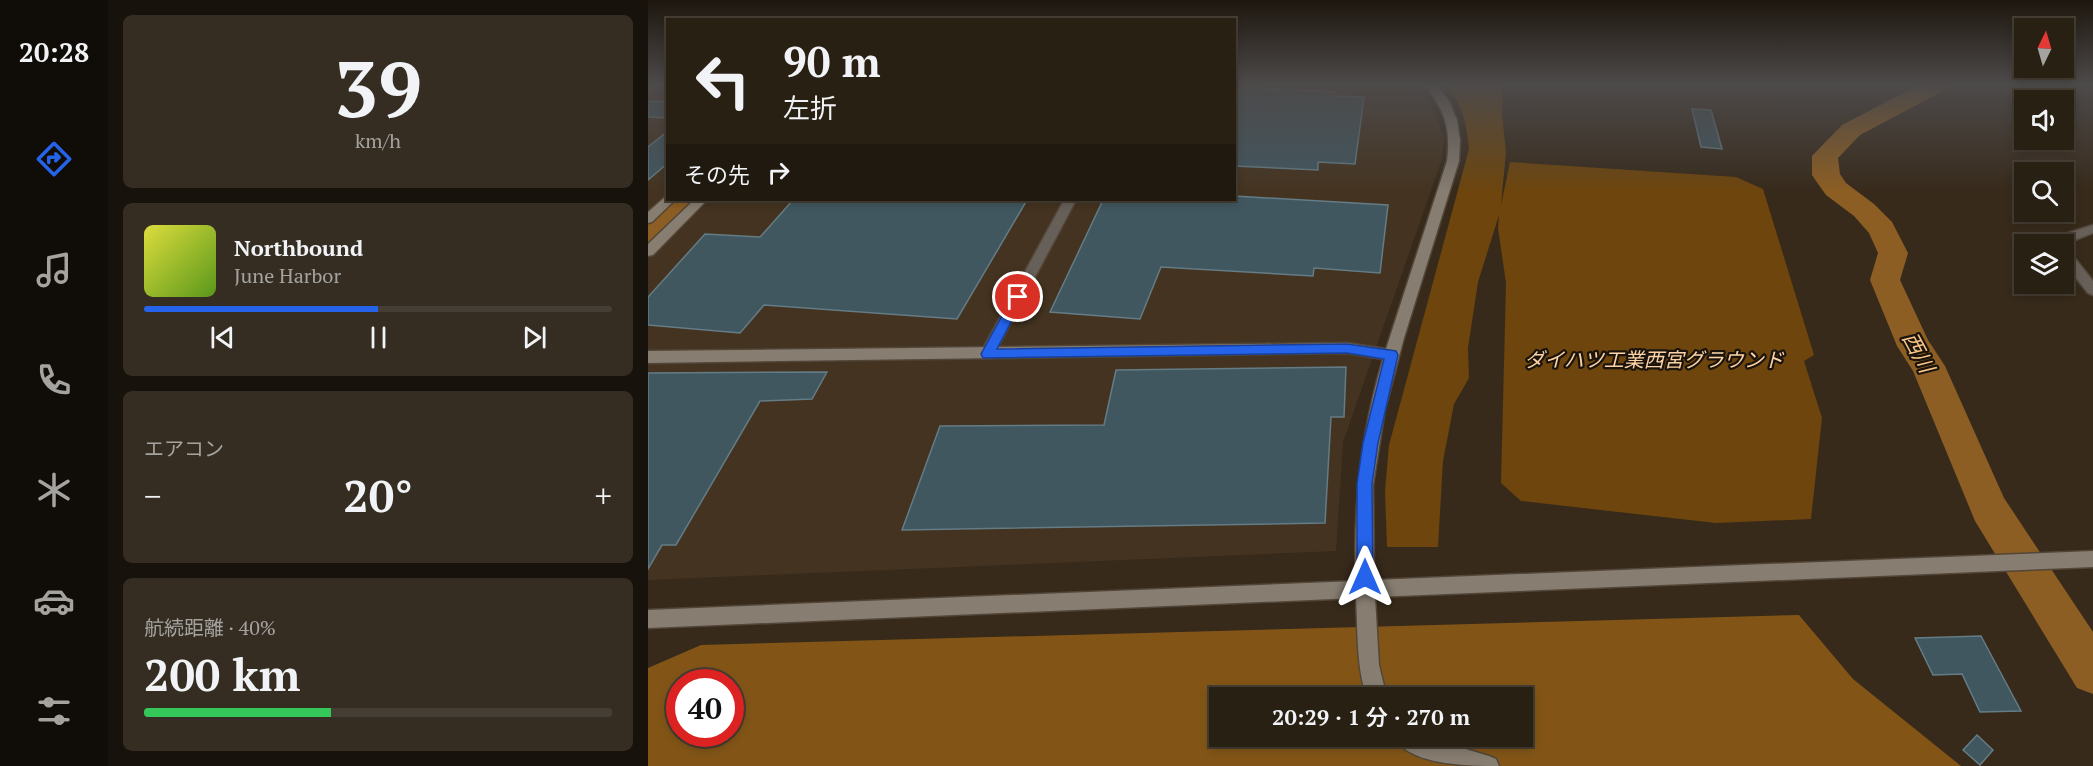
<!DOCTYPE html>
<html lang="ja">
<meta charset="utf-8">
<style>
:root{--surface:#292014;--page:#352d22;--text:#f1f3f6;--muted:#a5a3a0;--line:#453e34;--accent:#2563eb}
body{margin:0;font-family:"PT Serif","Noto Sans JP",serif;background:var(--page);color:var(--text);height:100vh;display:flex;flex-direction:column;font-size:22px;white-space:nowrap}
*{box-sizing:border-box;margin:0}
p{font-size:20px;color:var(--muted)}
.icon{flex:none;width:33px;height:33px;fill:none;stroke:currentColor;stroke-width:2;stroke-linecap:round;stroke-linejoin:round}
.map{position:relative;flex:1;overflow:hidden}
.drawer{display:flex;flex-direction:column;gap:15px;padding:15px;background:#17120b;width:540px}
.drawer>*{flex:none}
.top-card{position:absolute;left:18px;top:18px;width:570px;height:183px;border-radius:0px;box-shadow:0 3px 9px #0003,0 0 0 2px var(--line);background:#292014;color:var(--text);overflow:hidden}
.needle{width:39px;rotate:5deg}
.controls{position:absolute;left:1366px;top:18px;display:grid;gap:12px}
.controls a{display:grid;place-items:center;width:60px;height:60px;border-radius:0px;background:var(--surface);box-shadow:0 3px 9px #0003,0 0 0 2px var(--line);font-size:30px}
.speed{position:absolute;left:18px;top:669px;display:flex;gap:12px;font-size:30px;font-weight:700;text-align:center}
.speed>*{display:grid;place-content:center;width:78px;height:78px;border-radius:50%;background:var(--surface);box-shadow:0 3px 9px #0003,0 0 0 2px var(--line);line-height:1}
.speed .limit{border:9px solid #d22;background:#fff;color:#111}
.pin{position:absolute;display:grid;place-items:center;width:51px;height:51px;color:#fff;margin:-26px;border:3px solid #fff;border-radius:50%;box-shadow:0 2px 6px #0007}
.me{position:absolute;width:66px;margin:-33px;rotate:0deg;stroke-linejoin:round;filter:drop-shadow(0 0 4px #0008)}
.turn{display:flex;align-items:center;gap:21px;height:126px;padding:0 18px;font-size:27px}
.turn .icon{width:78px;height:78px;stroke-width:2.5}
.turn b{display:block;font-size:42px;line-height:51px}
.then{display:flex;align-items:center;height:57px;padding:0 18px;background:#0003;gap:12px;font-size:22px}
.big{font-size:45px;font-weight:600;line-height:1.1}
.drawer .card{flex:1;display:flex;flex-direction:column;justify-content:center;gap:9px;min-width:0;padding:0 21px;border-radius:9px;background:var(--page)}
.drawer .dial{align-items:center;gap:0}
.dial b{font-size:78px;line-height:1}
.song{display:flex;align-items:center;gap:18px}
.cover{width:72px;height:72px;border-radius:9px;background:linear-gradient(135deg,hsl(60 70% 55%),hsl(90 70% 35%))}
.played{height:6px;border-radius:3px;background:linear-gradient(90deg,var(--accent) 50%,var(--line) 50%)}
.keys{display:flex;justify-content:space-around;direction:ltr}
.heat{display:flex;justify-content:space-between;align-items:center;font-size:33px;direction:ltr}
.charge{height:9px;border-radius:4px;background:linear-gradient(90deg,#34c759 40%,var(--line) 0)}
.trip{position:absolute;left:561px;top:687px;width:324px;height:60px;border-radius:0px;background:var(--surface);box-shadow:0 3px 9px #0003,0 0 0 2px var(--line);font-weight:600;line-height:60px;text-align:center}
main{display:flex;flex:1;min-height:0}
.dock{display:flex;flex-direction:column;width:108px;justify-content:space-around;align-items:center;background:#100d08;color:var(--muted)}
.dock .icon{width:42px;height:42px}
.dock .selected{color:var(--accent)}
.dock b{font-size:27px;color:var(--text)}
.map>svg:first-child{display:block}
.built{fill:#443320}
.green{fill:#6d450d}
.forest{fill:#825517;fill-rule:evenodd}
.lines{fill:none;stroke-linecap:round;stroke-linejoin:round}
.river{fill:#8c5e23;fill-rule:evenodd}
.building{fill:#415760;stroke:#647c85;stroke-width:1.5}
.street-casing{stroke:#524638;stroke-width:3}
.secondary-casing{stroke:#524638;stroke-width:3}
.street{fill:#676059;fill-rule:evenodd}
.secondary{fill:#877d71;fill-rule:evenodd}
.route{fill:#2563eb;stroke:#184099;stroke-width:1.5}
.labels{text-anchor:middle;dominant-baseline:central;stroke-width:4.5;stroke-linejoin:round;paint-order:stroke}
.park-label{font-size:20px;font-style:italic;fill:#fdd3a6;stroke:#1a140d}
.water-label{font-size:21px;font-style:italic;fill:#fbc587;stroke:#1a140d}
</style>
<main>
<nav class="dock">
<b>20:28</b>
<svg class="icon selected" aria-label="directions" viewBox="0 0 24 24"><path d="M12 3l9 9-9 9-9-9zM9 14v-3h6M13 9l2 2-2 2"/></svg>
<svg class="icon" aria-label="music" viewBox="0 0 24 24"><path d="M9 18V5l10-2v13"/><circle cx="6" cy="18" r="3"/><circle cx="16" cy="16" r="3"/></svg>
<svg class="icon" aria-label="phone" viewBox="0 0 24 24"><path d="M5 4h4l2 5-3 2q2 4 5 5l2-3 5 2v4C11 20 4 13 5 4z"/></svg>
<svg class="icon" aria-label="climate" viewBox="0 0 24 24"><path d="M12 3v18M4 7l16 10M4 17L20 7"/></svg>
<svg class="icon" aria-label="car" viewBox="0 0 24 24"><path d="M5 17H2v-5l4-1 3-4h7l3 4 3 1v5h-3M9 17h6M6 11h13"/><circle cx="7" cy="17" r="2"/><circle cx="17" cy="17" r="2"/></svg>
<svg class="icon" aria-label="filters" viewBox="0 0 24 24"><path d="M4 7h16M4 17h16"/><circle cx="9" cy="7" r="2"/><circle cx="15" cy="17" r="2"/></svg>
</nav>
<section class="drawer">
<div class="card dial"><b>39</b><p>km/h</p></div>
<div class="card">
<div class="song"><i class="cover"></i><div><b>Northbound</b><p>June Harbor</p></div></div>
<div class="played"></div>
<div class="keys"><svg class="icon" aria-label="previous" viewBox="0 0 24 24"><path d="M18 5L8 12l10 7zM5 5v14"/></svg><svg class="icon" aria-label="pause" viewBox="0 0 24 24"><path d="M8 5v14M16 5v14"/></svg><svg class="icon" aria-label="next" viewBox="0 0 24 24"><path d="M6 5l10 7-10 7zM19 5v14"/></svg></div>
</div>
<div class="card"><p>エアコン</p>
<div class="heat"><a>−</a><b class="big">20°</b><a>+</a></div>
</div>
<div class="card"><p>航続距離 · 40%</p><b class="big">200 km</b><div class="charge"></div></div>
</section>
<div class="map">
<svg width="1445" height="766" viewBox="0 0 1445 766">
<rect width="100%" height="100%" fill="#372a1b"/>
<!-- built -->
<polygon class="built" points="0,85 19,85 20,200 586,200 587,85 765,85 783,105 796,138 794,159 695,442 688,551 0,580"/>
<!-- green -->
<path class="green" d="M798 85H855L854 114 858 152 853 205 862 162 1088 177 1115 189 1166 355 1156 361 1174 418 1163 519 1068 523 873 501 853 483 858 283 850 228 851 215 830 282 820 348 821 378 806 404 795 461 790 547H739L737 491 741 445 821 149C819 124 814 104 798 85Z"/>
<!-- forest -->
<path class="forest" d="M1151 615 1205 679 1313 766H0V668L53 645ZM32 682H82V734H32ZM572 698H874V736H572Z"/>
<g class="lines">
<!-- river -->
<g class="river">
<polygon points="1271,85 1301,85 1297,90 1212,135 1190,158 1192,174 1198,183 1226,204 1244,222 1260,253 1252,280 1280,340 1297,366 1356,498 1445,632 1445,694 1429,688 1327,521 1265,371 1249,346 1222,280 1230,253 1221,233 1206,216 1178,195 1168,181 1164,175 1164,156 1194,125"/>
<polygon points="22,200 52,200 10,244 0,247 0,220"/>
</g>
</g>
<!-- building -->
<g class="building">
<polygon points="586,87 686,92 686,96 716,97 707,164 670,162 670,170 586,166"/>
<polygon points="0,101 20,102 20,118 0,117"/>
<polygon points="1044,109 1063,110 1074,149 1053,147"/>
<polygon points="20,131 20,163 0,180 0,147"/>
<polygon points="586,196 740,205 732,273 666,268 665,276 513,267 492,319 402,312 455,200 586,200"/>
<polygon points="145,200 379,200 309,319 116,305 92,333 0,325 0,297 57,234 112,237"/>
<polygon points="698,367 696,417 683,417 677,523 254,530 292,426 456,425 468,370"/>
<polygon points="179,372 164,399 112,401 28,545 14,545 0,569 0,373"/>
<polygon points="1333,636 1373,711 1332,712 1314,674 1285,675 1267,638"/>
<polygon points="1329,735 1345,750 1332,765 1315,750"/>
</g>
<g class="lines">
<defs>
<g id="street">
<polygon points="0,85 10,85 0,92"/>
<polygon points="416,200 428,200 344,358 334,358 332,354"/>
<polygon points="1445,225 1445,233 1427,240 1416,247 1416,244 1406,244 1417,234"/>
<polygon points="1416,250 1421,251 1445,281 1445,295 1440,293 1416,263"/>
</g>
<g id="secondary">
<path d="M777 85H788L801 101 809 120 812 140 811 161 756 338 737 409 725 485 726 580 1445 551V567L727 597 731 665 739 698H719C708 666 710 631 708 598L0 628V610L708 581C705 504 713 433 735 359L699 353 0 363V351L699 343 738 349 799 161C803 128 797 111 777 85Z"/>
<polygon points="17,197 27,200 4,222 0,223 0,212"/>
<polygon points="46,200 59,200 5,255 0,256 0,244"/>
<path d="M746 736H774L841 756 848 759 851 766C823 766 759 766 746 736Z"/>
</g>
</defs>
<!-- street casing -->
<use href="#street" class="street-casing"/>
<!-- secondary casing -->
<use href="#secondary" class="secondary-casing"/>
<!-- street -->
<use href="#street" class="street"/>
<!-- secondary -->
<use href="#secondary" class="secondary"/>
</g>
<!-- sky -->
<linearGradient id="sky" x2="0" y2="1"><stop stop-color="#1e170f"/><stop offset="0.44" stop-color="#4d4a4a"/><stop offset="1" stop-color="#4d4a4a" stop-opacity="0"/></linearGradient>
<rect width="1445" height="192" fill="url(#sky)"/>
<!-- route -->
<polygon class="route" points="370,292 376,297 349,349 699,344 748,351 750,355 730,443 724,484 725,577 723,582 717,584 711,582 709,577 709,484 715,443 736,359 699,353 335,358 333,354 366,294"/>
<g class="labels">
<!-- park labels -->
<g class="park-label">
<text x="1006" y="359">ダイハツ工業西宮グラウンド</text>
</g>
<!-- water labels -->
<g class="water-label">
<text transform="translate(1271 352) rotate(62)">西川</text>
</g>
</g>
</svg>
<div class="controls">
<a><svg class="needle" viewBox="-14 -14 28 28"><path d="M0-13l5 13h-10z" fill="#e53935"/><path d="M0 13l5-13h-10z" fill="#a5a3a0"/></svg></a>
<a><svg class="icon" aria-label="sound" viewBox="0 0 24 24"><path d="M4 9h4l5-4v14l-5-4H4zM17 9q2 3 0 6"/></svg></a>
<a><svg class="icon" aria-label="search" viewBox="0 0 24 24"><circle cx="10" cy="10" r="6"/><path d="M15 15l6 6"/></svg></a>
<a><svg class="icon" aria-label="layers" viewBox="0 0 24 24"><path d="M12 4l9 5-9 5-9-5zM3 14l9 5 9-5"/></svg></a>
</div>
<div class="speed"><div class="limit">40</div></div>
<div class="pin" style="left:370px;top:297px;background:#d93025"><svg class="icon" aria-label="arrive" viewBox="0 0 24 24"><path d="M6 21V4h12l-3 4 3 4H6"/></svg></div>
<svg class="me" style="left:717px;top:577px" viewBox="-20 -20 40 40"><path d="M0-17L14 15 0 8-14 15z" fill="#2563eb" stroke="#fff" stroke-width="4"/></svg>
<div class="trip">20:29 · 1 分 · 270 m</div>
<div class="top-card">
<div class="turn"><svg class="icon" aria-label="left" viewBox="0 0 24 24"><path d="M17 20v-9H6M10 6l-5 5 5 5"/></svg><div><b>90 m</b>左折</div></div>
<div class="then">その先<svg class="icon" aria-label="right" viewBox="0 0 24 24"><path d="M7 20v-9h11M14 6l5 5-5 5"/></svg></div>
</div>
</div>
</main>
